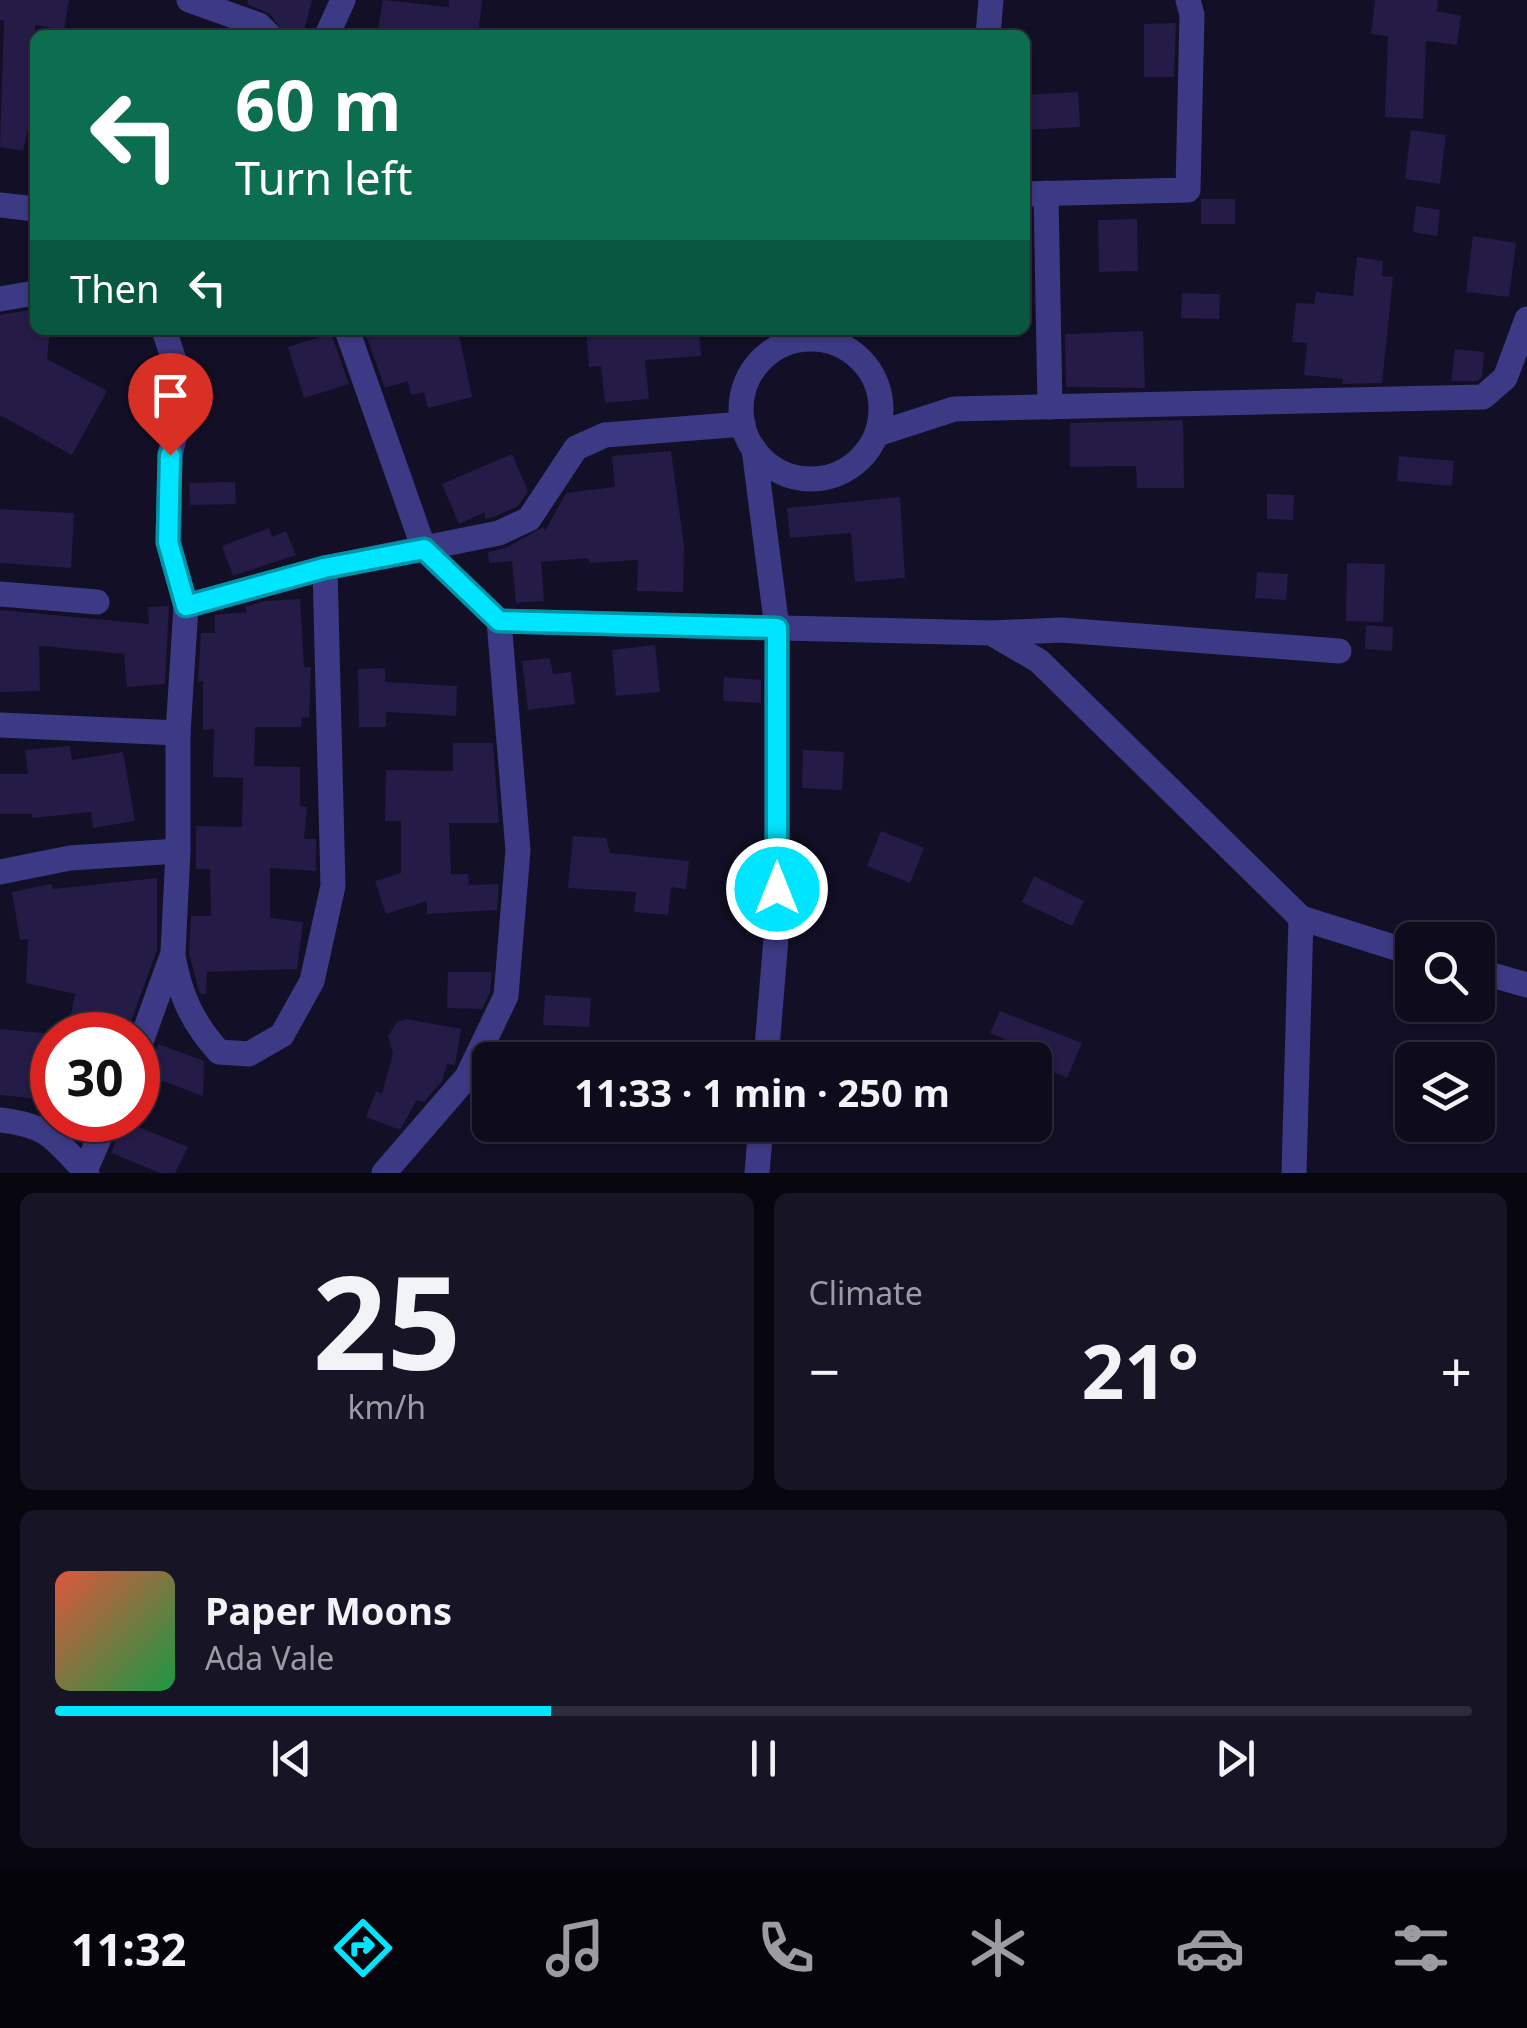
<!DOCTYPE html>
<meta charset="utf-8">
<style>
:root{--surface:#0e0b1c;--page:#171425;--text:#f1f3f6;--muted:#9b9ba3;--line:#2e2b3b;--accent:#00e5ff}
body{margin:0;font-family:"Noto Sans",sans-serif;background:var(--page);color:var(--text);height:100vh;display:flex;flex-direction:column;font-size:38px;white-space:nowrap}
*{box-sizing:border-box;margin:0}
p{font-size:32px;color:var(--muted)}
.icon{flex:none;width:55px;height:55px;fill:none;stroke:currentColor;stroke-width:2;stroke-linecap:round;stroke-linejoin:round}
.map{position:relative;height:1173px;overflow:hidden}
.drawer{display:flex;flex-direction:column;gap:20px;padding:20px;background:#08060f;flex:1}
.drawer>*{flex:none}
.hud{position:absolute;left:30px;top:30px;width:1000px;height:305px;border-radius:15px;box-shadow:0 2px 8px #0004,0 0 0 2px var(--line);background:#0b6e4f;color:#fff;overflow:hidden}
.tools{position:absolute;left:1395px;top:922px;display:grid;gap:20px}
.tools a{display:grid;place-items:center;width:100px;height:100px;border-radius:15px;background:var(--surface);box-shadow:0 2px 8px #0004,0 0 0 2px var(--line);font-size:50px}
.speed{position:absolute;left:30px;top:1012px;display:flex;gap:20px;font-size:50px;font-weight:700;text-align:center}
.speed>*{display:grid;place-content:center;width:130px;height:130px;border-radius:50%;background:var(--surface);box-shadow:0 2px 8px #0004,0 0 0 2px var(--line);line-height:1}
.speed .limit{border:15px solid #d22;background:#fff;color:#111}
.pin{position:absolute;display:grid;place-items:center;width:85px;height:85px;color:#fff;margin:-102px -42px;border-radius:50% 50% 50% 0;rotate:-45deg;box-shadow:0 0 10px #0007}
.pin .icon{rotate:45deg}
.me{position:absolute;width:110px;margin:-55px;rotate:0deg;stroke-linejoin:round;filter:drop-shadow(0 0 8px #0008)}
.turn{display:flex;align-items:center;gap:35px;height:210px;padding:0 40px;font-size:45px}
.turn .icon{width:130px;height:130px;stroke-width:2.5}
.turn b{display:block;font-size:70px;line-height:85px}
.then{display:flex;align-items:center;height:95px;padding:0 40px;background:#0003;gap:20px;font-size:38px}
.big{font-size:75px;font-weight:700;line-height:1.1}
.drawer .widget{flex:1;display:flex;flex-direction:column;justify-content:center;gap:15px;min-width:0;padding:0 35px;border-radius:15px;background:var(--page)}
.drawer .dial{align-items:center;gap:0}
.dial b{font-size:130px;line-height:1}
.song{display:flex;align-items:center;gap:30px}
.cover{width:120px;height:120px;border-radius:15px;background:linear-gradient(135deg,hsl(10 70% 55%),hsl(140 70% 35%))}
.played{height:10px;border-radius:5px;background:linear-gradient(90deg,var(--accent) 35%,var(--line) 35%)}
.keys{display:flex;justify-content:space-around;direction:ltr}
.heat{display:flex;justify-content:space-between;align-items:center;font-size:55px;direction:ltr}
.drawer .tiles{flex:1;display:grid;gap:20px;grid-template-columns:1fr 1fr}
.widget:last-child{grid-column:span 2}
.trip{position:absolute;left:472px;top:1042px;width:580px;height:100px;border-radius:15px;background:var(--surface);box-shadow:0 2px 8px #0004,0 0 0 2px var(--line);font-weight:700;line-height:100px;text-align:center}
.menu{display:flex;height:160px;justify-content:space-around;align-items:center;background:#06040b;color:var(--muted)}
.menu .icon{width:70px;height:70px}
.menu .selected{color:var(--accent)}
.menu b{font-size:45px;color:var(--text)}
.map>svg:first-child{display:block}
.building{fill:#241b47}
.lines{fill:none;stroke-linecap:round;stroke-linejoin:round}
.minor{stroke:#3d3a85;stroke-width:25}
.route-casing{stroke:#0095a6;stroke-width:25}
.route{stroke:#00e5ff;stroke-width:18}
</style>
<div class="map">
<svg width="1527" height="1173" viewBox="0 0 1527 1173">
<rect width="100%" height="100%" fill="#130f26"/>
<!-- building -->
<g class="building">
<polygon points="0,0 69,0 64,30 35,25 35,100 23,151 0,147 4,21 0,20"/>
<polygon points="248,0 312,0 303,35 285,35 270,14 247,4"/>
<polygon points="383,0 449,7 449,0 482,0 478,35 417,35 378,28"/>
<polygon points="1375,0 1438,0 1437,11 1461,16 1457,45 1426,41 1423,119 1385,117 1388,36 1371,34"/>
<polygon points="1176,23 1174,77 1144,77 1144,24"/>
<polygon points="1078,92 1080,127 1025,130 1025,95"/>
<polygon points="1411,130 1446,135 1440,184 1405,179"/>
<rect x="1201" y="199" width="34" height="25"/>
<polygon points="1416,206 1440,210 1437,236 1413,232"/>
<polygon points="1137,219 1138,271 1099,272 1098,220"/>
<polygon points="1473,236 1516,243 1509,297 1466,292"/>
<polygon points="1357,257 1383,261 1382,276 1393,277 1382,383 1342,384 1343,379 1304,375 1307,343 1292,342 1296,303 1314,304 1316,292 1353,296"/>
<polygon points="1182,293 1220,294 1219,319 1181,318"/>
<polygon points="35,309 35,330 50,330 47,359 107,391 72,455 0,415 0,315"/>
<polygon points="364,330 458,330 472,397 428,408 424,392 411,395 408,381 385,388"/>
<polygon points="586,330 699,330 701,356 645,360 649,399 605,403 601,366 589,367"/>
<polygon points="1143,331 1145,388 1066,387 1065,334"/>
<polygon points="331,333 349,384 304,398 288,347"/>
<polygon points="1455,349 1484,352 1482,377 1477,381 1451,381"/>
<polygon points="1183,420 1184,488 1137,488 1136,466 1070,467 1070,423"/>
<polygon points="671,451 684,546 683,592 637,591 638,560 589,563 588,558 541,562 544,601 516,603 512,561 489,563 488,552 506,548 543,527 545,531 566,493 615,487 612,456"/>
<polygon points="512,454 528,491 518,506 494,517 485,519 485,512 459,524 442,484"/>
<polygon points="1399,456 1454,461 1452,486 1397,481"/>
<polygon points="235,482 236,504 190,505 189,483"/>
<polygon points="1267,494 1294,495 1293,520 1267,519"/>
<polygon points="900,497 905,578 855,582 851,533 790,538 787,508"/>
<polygon points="0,509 74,513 71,568 0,563"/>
<polygon points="269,528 272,537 286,531 296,555 233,576 222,546"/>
<polygon points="1347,563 1385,564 1383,622 1346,621"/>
<polygon points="1257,572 1288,574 1286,600 1255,598"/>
<polygon points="300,599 304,667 311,667 309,718 302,717 301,727 255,727 254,766 300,767 300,806 307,807 304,839 316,839 316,871 270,868 270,918 303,922 297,969 207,972 206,994 200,994 189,954 191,916 211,916 210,869 196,869 196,826 242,827 243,778 213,777 214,729 203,730 203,681 198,682 201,633 215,633 215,615 247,612 245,607 265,601"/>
<polygon points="169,606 165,684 127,687 124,654 43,646 39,646 40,691 0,692 0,610 149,624 148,607"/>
<polygon points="1366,625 1393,627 1392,651 1365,649"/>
<polygon points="655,645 660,692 616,696 612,650"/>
<polygon points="550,658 553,674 571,672 575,704 528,710 522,661"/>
<polygon points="385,668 385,682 457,686 456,716 386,712 386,727 359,727 358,669"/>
<polygon points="724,677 761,680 761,703 723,701"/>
<polygon points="453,743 493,743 499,823 449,823 451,874 468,874 469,885 499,884 497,910 427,914 427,901 386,914 375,881 401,873 401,821 385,821 386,770 453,771"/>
<polygon points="70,746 72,760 123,752 135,821 93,828 91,812 32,818 32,814 0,814 0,774 28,774 25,750"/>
<polygon points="803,750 844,752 842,790 802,788"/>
<polygon points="881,831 924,848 910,883 867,866"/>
<polygon points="573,836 606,838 610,853 689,861 686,889 671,887 668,915 634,912 636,892 568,888"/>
<polygon points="1034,876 1084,901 1072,926 1022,902"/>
<polygon points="157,878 157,950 126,1035 67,1035 75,994 26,983 28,939 20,940 12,892 51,884 53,889"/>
<polygon points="448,972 492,972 490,992 482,1009 447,1008"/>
<polygon points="545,995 591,998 589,1027 543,1025"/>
<polygon points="1000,1011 1082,1043 1067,1078 1035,1064 1035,1060 1000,1049 1004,1039 990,1033"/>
<polygon points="406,1019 461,1029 455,1065 447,1064 442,1081 424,1102 417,1100 400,1130 366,1117 376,1091 382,1094 393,1053 388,1036 397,1022"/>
<polygon points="0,1029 52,1034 52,1100 0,1095"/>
<polygon points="158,1044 204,1061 203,1096 146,1075"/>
<polygon points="123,1121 188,1147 175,1173 160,1173 111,1153"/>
</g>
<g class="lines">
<!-- minor -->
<g class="minor">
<polyline points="189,0 259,25 269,35"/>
<polyline points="327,35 343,0"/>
<polyline points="988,35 991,0"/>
<polyline points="1046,193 1050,407"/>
<polyline points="1025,194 1188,190 1192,15 1188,0"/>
<polyline points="0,205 35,209"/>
<polyline points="0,299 35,293"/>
<polyline points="347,330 424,549 499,621 518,850 506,996 467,1077 384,1173"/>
<circle cx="811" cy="409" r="70"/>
<polyline points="877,434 954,409 1483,397 1505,378 1527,319"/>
<polyline points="754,449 777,628 777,926 766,1060"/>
<polyline points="0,594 97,602"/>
<polyline points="186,606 325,568 499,533 529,519 576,448 605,435 743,424"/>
<polyline points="499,621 991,633 1039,661 1301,918 1412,953"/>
<polyline points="991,633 1061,630 1339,651"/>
<polyline points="0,725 178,733"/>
<polyline points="0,872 70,858 178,851"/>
<path d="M173 956C180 995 192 1022 219 1052L249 1054 282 1035 312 981 333 886 325 568"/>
<polyline points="1478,971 1527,985"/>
<polyline points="138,1050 173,953 178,851 178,733 186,606 168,542 170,455 185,393 164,330"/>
<path d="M0 1120C51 1126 54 1139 87 1173"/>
<polyline points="85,1171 107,1120"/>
<polyline points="757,1173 761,1125"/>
<polyline points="1294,1173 1301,918"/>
</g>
</g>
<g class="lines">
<defs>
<polyline id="route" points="170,455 168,542 186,606 324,568 424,549 499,621 777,628 777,889"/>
</defs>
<!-- route casing -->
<use href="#route" class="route-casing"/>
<!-- route -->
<use href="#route" class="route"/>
</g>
</svg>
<div class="tools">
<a><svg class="icon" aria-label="search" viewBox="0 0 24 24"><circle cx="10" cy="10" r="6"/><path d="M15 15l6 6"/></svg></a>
<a><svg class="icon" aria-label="layers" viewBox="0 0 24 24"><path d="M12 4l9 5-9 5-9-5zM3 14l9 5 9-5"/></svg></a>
</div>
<div class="speed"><div class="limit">30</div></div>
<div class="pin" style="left:170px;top:455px;background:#d93025"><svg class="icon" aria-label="arrive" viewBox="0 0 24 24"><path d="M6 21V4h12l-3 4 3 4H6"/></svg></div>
<svg class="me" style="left:777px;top:889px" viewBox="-20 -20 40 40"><circle r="17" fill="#00e5ff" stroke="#fff" stroke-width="3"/><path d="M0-11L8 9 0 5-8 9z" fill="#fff"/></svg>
<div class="trip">11:33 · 1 min · 250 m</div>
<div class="hud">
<div class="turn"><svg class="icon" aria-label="left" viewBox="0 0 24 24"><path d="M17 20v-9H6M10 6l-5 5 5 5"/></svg><div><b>60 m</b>Turn left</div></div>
<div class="then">Then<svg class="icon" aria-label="left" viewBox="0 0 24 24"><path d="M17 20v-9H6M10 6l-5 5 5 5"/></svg></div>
</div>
</div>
<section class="drawer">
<div class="tiles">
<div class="widget dial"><b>25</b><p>km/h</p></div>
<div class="widget"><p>Climate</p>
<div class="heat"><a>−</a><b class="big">21°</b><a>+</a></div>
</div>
<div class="widget">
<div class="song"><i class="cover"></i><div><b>Paper Moons</b><p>Ada Vale</p></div></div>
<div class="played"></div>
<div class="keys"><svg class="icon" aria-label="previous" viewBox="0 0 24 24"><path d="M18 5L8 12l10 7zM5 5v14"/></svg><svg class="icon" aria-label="pause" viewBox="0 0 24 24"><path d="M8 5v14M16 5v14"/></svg><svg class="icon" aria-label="next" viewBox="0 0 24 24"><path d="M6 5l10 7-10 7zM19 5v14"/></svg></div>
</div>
</div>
</section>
<nav class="menu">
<b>11:32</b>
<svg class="icon selected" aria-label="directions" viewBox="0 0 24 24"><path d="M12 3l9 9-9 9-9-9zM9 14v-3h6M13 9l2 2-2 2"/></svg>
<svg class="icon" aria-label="music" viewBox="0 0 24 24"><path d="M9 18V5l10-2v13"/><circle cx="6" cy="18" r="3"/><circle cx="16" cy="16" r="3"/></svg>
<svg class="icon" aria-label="phone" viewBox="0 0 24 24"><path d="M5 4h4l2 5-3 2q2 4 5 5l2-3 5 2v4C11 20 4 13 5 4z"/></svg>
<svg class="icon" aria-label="climate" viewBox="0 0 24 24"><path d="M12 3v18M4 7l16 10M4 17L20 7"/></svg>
<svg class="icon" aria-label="car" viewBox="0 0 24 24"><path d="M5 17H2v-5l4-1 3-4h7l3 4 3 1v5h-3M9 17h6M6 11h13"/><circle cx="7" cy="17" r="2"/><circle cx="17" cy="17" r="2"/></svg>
<svg class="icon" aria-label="filters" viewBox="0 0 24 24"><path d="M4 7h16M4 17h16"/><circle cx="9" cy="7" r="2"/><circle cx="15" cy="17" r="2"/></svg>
</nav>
